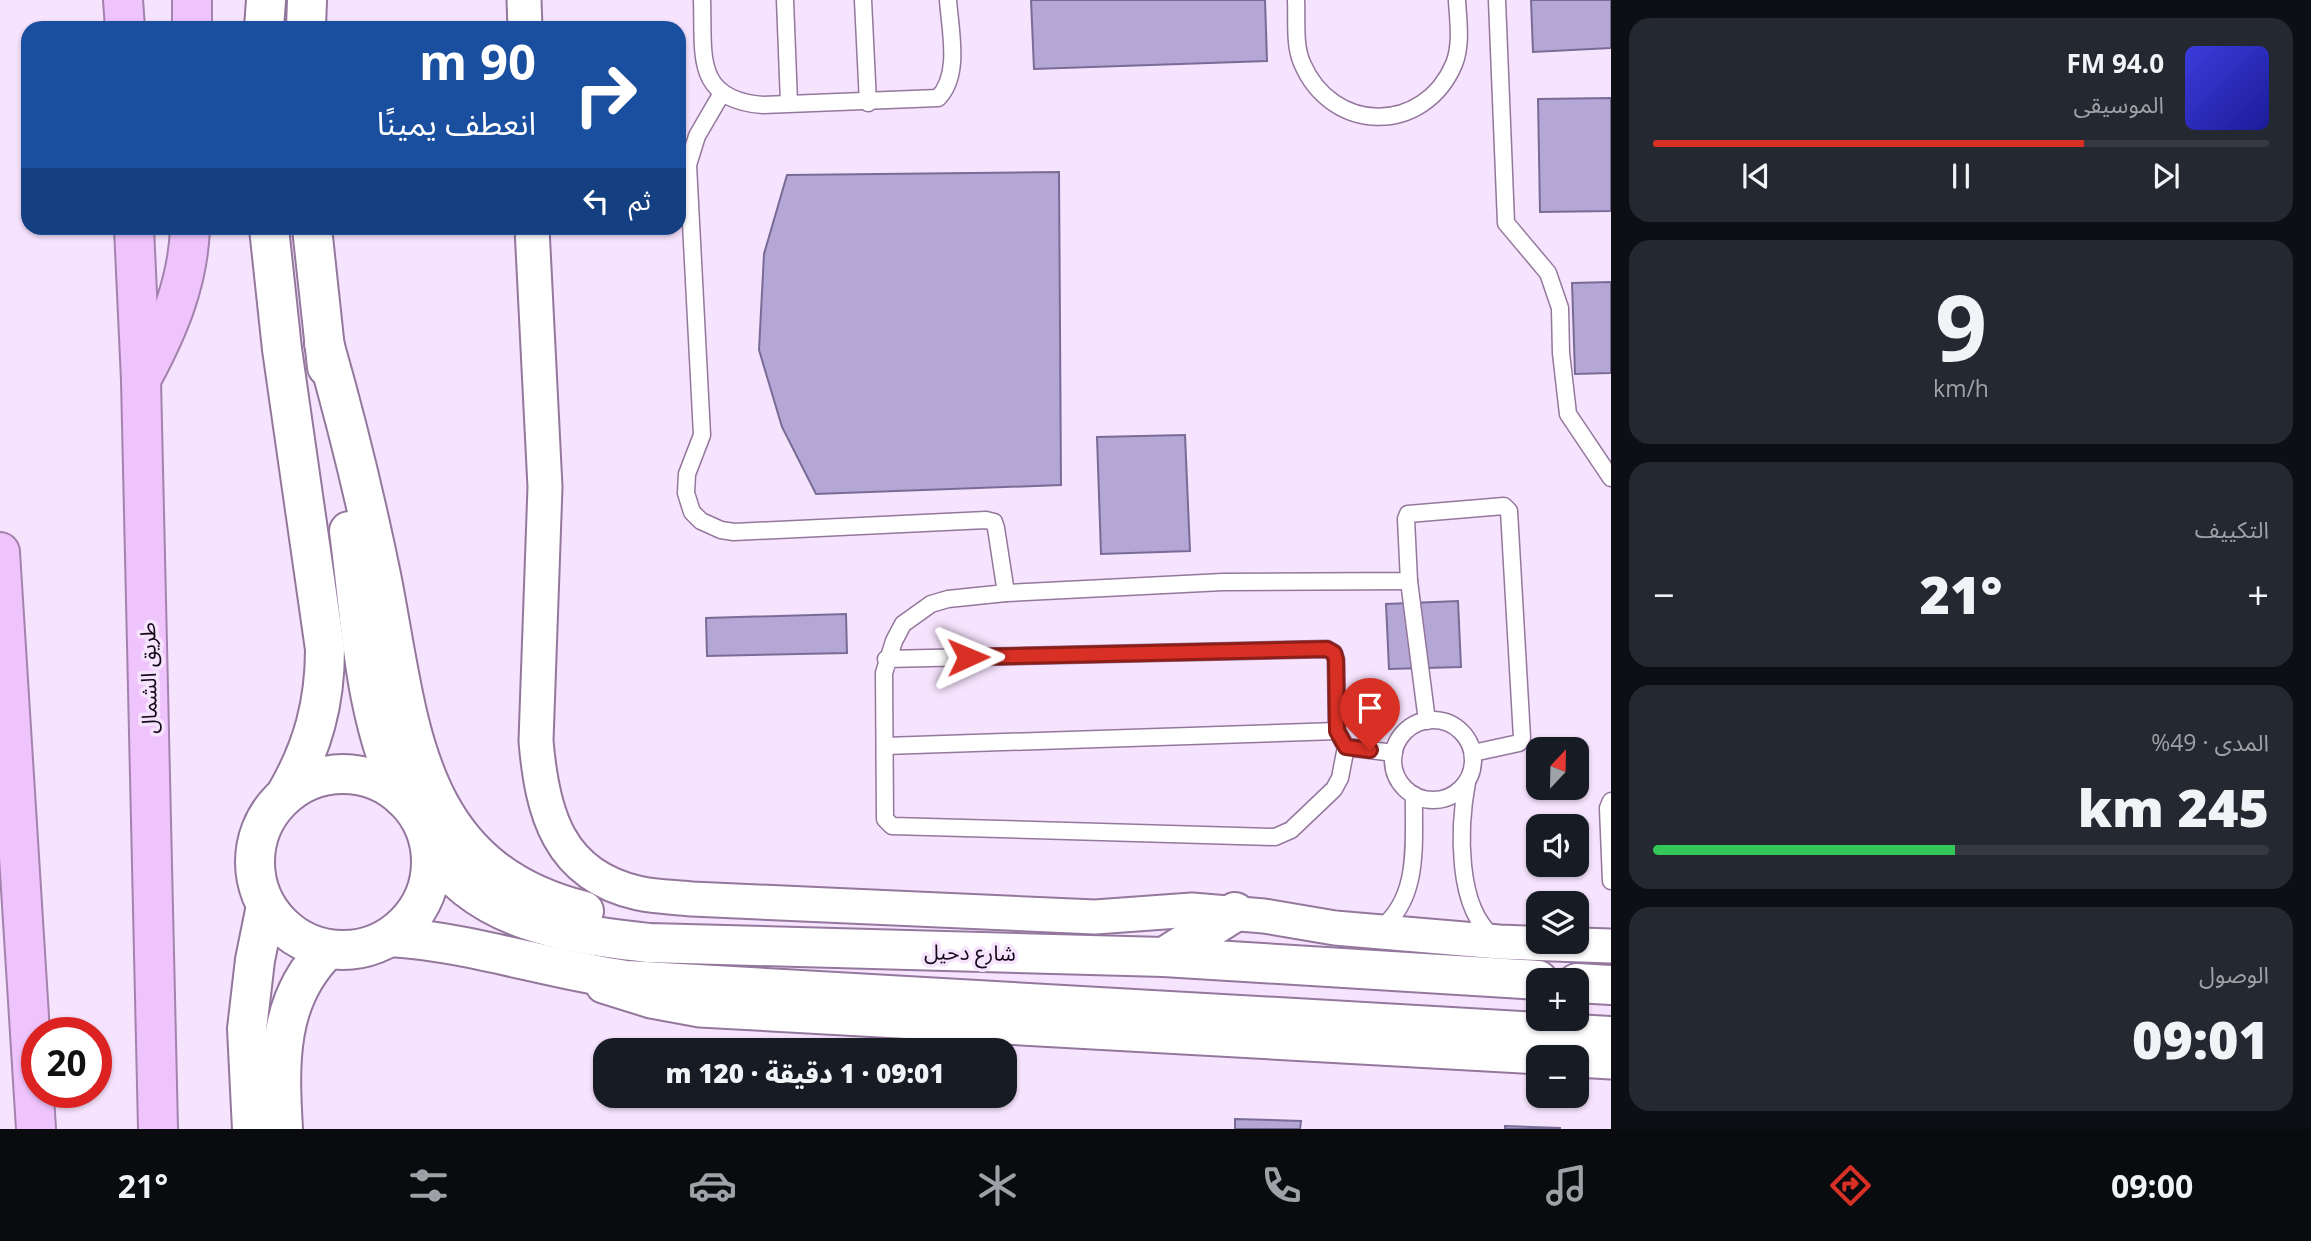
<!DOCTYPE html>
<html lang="ar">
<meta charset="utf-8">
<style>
:root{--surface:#171b24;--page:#242831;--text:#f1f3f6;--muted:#9ea1a6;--line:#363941;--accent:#d93025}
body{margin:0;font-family:"Open Sans","Noto Sans Arabic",sans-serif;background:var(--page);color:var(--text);direction:rtl;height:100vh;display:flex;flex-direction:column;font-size:26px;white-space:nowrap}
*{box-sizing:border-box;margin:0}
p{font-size:23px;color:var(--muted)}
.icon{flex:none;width:38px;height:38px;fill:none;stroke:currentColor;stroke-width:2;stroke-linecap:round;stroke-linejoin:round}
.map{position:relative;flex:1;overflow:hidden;direction:ltr}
.side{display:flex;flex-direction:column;gap:18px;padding:18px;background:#0d0f14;width:700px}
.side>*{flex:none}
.guide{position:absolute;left:21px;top:21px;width:665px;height:214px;border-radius:21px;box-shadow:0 2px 5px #0004;direction:rtl;background:#1a4fa0;color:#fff;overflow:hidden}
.needle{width:46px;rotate:22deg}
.controls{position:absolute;left:1526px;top:737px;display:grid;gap:14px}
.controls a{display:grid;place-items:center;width:63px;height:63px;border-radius:14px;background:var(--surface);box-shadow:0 2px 5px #0004;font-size:35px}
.speed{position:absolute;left:21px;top:1017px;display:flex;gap:14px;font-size:35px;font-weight:700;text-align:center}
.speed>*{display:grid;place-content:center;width:91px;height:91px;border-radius:50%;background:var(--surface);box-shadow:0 2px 5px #0004;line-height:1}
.speed .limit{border:10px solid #d22;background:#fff;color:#111}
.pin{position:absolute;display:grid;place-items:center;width:60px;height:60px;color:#fff;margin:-72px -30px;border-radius:50% 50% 50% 0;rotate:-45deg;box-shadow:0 0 7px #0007}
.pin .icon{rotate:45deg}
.me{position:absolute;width:77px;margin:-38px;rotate:89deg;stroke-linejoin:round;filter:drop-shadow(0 0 5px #0008)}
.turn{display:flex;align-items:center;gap:24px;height:147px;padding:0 35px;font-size:32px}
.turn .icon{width:91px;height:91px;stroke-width:2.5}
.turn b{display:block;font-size:49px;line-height:60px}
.then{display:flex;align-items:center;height:66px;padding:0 35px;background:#0003;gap:14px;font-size:26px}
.big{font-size:52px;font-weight:800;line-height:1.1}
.side .widget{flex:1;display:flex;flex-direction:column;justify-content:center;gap:10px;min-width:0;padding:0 24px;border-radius:21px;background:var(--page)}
.side .dial{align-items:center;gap:0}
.dial b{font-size:91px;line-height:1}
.song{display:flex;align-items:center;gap:21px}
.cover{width:84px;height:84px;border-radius:10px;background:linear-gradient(135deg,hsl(240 70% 55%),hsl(240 70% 35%))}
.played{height:7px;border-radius:4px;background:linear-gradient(90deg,var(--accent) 70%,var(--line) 70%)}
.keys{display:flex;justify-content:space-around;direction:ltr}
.heat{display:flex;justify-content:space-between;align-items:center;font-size:38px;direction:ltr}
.charge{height:10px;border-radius:5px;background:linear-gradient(90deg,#34c759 49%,var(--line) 0)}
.trip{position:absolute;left:593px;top:1038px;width:424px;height:70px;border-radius:21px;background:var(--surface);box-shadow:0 2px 5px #0004;font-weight:800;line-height:70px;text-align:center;direction:rtl}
.tab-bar{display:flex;height:112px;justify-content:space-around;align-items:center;background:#090b0e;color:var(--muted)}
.tab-bar .icon{width:49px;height:49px}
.tab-bar .selected{color:var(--accent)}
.tab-bar b{font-size:32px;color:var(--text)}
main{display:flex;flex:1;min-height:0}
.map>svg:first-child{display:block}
.building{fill:#b4a7d5;stroke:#786c96;stroke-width:2}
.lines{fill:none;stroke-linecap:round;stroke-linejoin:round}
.lane-casing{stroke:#94779d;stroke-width:19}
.street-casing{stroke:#94779d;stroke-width:37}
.secondary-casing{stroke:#94779d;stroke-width:42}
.highway-casing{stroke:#a383ad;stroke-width:42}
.lane{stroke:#fff;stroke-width:16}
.street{stroke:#fff;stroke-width:33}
.secondary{stroke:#fff;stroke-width:38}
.highway{stroke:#efc4fd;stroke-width:38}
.route-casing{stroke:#8d1f18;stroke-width:18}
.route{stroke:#d93025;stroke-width:12}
.labels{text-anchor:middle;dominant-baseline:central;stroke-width:7;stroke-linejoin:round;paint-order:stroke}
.street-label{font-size:21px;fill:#150a18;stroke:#f6e3fd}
</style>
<main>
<section class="side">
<div class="widget">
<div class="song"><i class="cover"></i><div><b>94.0 FM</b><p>الموسيقى</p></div></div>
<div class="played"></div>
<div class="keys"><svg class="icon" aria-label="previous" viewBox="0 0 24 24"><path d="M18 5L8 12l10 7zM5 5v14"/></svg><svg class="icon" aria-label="pause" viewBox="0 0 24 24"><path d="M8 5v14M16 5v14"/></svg><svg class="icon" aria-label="next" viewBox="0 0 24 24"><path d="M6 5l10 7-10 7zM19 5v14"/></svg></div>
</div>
<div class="widget dial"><b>9</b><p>km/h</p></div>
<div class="widget"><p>التكييف</p>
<div class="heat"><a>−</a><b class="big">21°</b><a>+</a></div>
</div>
<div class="widget"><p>المدى · 49%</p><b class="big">245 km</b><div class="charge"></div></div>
<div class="widget"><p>الوصول</p><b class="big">09:01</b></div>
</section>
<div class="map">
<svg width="1611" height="1129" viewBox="0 0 1611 1129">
<rect width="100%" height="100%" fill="#f6e3fd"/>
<!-- building -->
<g class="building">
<polygon points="1031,0 1265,0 1267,61 1034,69"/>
<polygon points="1531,0 1611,0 1611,48 1533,52"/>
<polygon points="1611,98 1611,211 1540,212 1538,99"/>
<polygon points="1059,172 1061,485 816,494 782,427 759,350 764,254 787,175"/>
<polygon points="1611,282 1611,373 1575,374 1572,283"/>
<polygon points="1185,435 1190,551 1101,554 1097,437"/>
<polygon points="1458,601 1461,667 1389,669 1386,604"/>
<polygon points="846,614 847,653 707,656 706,618"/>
<polygon points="1235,1119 1301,1121 1300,1129 1235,1129"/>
<polygon points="1505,1126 1560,1128 1560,1129 1505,1129"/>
</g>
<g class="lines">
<defs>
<g id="lane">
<path d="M702 0C704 53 693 100 763 105L938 98C961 75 950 30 948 0"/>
<polyline points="785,0 789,103"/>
<polyline points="863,0 868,103"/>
<path d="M1296 0C1297 20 1294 45 1302 63 1332 134 1424 135 1454 64 1462 44 1458 20 1457 0"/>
<polyline points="1497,0 1506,223 1548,273 1560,308 1561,353 1568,414 1611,478"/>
<polyline points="722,93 697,136 688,165 702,435 687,474 686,493 692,512 701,521 721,530 734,532 986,520 994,522 996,528 1006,593 948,599 931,604 903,624 894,641 884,673 885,819 892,826 1275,837 1291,830 1334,789 1340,778 1346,747 1337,731 1336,660 1334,653 1327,649 886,659"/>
<polyline points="1409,581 1427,721"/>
<polyline points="1006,593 1223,582 1409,581 1406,519 1408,514 1504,506 1509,511 1522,738 1519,743 1473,753"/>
<circle cx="1433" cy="760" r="40"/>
<polyline points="885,746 1337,731"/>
<polyline points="1346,747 1394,753"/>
<path d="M1467 782C1459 825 1455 909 1495 938"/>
<polyline points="1611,801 1608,808 1611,881"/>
<path d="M1380 929C1421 897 1413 842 1414 795"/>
</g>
<g id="street">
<polyline points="524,0 525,28"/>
<path d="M532 228 545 487 536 741C542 812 558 875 638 893 656 897 674 897 692 899L1095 917 1192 910 1264 916 1335 928 1499 942 1611 946"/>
<polyline points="603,986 651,1001 700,1010 1538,1057"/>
<polyline points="1577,1060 1611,1062"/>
</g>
<g id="secondary">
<polyline points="264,28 266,0"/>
<polyline points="306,28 307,0"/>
<path d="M269 228 282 349 325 649C325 703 313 747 286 794"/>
<polyline points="312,228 327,367"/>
<path d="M324 343C346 420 365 497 381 575 410 720 411 868 584 911"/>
<path d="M349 531C361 622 363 714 403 798"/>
<circle cx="343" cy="862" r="88"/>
<path d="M431 848C478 922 567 934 649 943L1164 957 1538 980"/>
<path d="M390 937C471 942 546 969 626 980L1611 1036"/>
<polyline points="1164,957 1235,912"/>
<polyline points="1577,983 1611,985"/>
<polyline points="252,1129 247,1029 255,960 266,906"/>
<path d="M283 1129C279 1063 277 998 328 949"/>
</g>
<g id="highway">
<polyline points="123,0 125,28"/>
<polyline points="192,28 192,0"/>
<polyline points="134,228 141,380 158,1129"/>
<path d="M142 378C168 330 188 283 190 228"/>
<polyline points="0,552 36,1129"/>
</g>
</defs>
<!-- lane casing -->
<use href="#lane" class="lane-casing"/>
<!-- street casing -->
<use href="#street" class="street-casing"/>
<!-- secondary casing -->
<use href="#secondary" class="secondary-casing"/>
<!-- highway casing -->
<use href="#highway" class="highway-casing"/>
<!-- lane -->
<use href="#lane" class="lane"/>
<!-- street -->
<use href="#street" class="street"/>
<!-- secondary -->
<use href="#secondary" class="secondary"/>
<!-- highway -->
<use href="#highway" class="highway"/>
</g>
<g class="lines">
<defs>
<polyline id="route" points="968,657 1327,649 1334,653 1336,660 1337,731 1346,747 1370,750"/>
</defs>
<!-- route casing -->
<use href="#route" class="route-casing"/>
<!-- route -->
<use href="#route" class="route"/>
</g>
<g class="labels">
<!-- street labels -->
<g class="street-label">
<text transform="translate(148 678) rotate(-91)">طريق الشمال</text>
<text transform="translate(970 952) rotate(1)">شارع دحيل</text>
</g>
</g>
</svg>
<div class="controls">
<a><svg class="needle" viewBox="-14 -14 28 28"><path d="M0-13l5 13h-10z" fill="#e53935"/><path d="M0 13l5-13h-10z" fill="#9ea1a6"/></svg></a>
<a><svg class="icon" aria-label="sound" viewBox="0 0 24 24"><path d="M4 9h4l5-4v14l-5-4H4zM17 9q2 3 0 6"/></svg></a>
<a><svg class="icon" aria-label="layers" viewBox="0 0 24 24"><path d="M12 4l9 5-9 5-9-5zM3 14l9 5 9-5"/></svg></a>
<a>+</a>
<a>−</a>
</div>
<div class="speed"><div class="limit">20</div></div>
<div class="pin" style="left:1370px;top:750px;background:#d93025"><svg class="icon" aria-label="arrive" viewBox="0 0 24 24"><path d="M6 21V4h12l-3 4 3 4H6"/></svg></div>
<svg class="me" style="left:968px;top:657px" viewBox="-20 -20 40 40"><path d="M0-17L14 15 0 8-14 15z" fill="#d93025" stroke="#fff" stroke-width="4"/></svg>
<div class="trip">09:01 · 1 دقيقة · 120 m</div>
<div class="guide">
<div class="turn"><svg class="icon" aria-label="right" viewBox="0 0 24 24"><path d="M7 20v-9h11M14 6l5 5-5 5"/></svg><div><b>90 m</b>انعطف يمينًا</div></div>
<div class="then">ثم<svg class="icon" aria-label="left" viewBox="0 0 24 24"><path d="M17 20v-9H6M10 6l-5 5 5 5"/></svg></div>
</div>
</div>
</main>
<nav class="tab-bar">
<b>09:00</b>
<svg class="icon selected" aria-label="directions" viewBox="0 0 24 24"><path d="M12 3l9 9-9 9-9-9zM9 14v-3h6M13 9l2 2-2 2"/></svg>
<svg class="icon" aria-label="music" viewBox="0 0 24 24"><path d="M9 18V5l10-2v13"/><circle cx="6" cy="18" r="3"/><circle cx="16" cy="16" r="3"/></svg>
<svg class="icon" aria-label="phone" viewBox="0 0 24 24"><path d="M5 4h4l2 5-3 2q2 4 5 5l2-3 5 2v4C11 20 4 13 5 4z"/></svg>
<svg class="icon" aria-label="climate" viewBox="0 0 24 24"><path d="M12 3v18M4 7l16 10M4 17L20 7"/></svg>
<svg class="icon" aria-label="car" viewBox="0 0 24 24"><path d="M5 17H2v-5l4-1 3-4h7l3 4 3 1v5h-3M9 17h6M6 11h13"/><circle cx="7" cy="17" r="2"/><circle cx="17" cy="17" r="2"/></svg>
<svg class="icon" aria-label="filters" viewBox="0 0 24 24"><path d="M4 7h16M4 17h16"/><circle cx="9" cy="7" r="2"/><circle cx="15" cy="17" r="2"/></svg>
<b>21°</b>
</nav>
